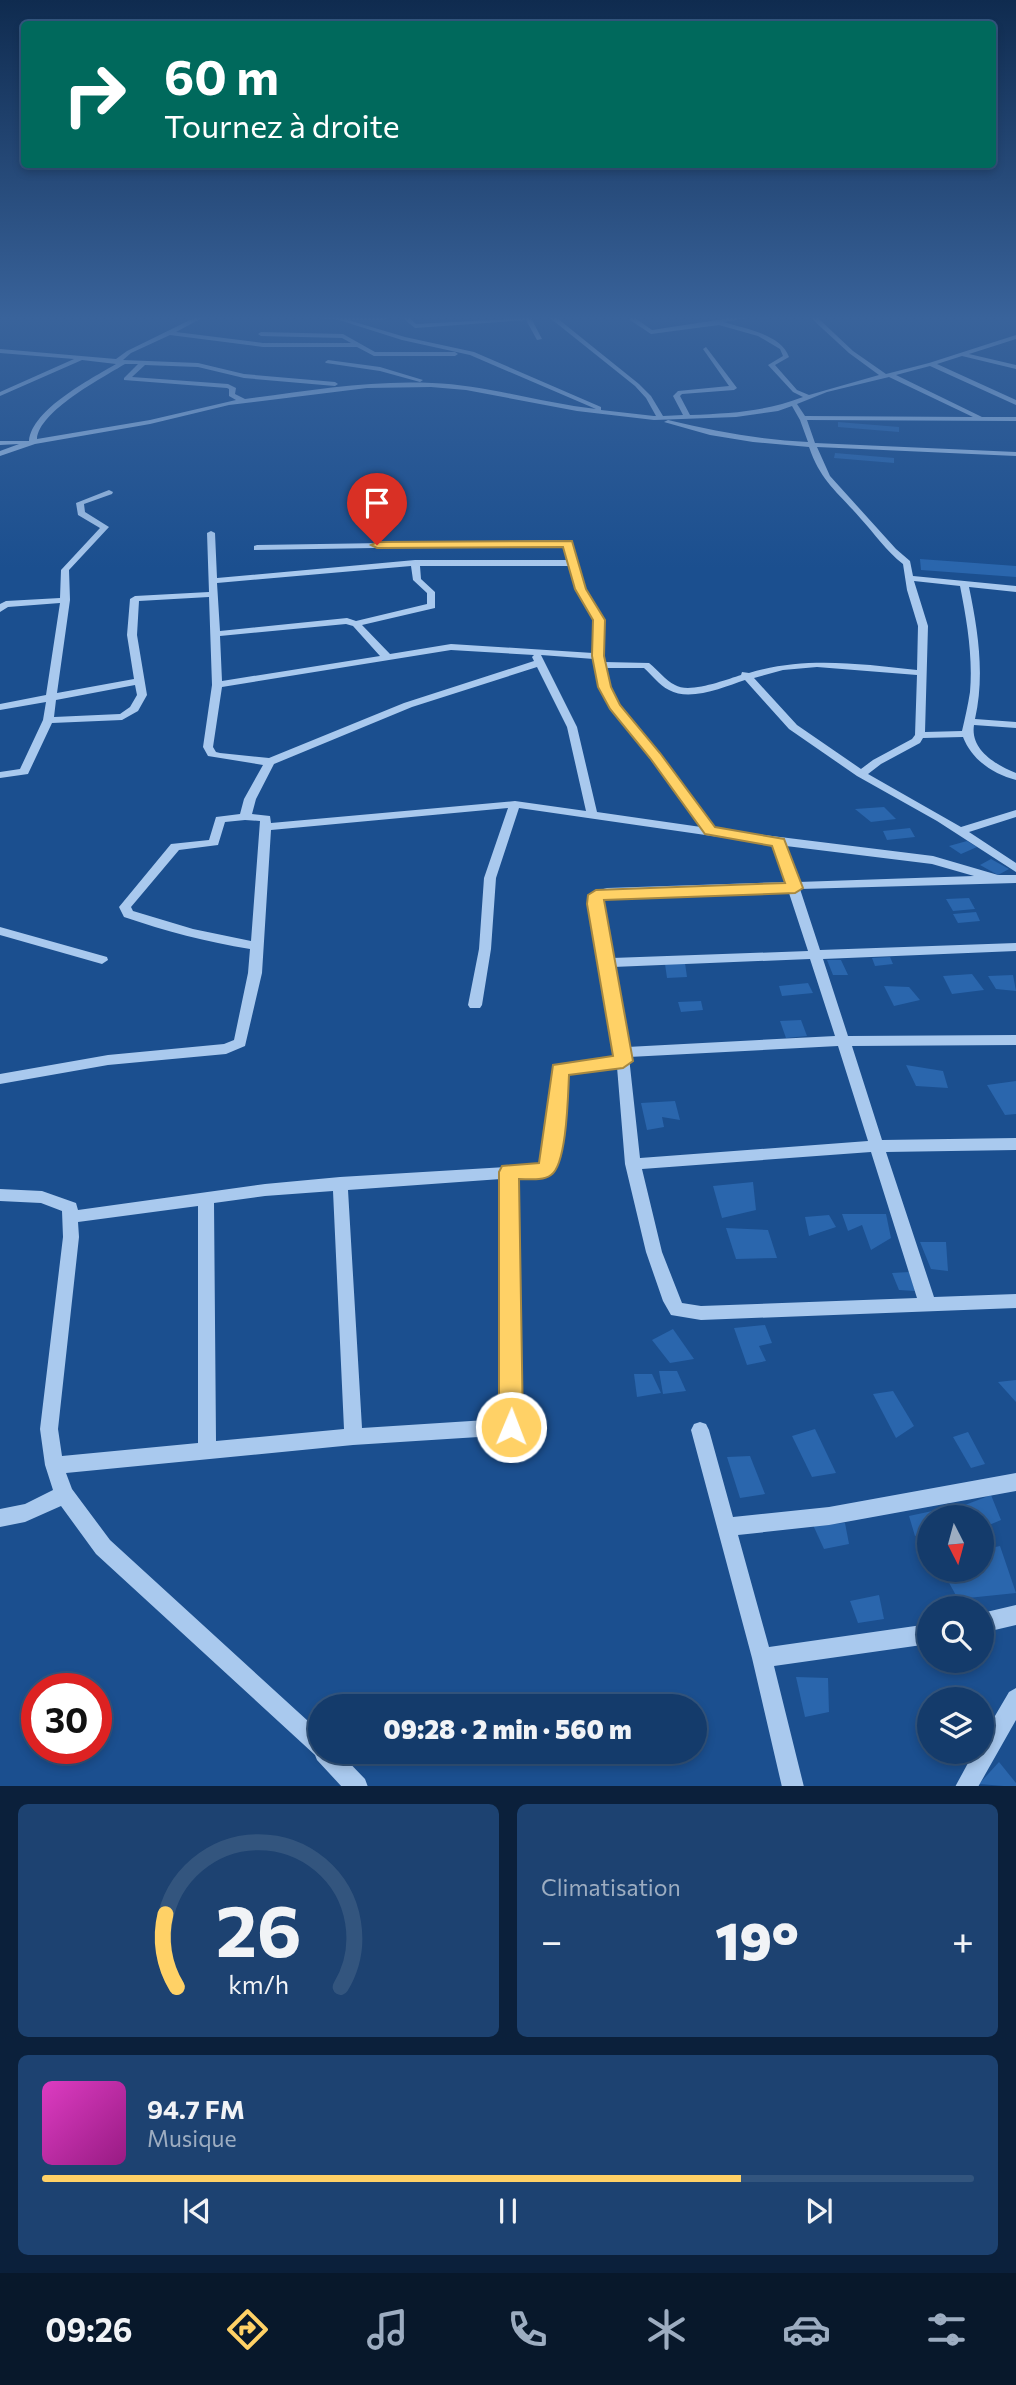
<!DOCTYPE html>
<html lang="fr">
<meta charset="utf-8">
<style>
:root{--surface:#143b6b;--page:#1d4271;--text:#f1f3f6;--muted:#9dadc1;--line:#33557e;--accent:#ffd166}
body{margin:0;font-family:Commissioner,sans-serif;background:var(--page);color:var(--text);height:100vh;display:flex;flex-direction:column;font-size:26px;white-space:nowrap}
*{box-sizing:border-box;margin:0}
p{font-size:23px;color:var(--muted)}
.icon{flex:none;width:38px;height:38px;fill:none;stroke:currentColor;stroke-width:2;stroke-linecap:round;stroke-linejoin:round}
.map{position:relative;height:1786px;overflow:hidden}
.sheet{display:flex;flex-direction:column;gap:18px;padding:18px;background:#0b203b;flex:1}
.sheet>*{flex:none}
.hud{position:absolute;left:21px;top:21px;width:975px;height:147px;border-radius:7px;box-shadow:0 4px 10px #0003,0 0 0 2px var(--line);background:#00695c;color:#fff;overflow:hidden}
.needle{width:46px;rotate:174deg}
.fabs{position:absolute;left:917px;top:1505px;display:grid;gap:14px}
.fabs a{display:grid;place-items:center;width:77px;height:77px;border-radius:50%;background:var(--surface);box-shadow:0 4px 10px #0003,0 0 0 2px var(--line);font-size:35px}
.speed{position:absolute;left:21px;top:1673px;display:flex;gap:14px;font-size:35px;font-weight:700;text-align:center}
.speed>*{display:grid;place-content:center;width:91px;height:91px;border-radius:50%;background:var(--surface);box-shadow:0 4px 10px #0003,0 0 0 2px var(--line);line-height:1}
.speed .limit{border:10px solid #d22;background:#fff;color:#111}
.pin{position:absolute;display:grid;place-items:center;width:60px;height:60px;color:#fff;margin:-72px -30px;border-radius:50% 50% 50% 0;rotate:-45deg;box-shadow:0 0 7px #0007}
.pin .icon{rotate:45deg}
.me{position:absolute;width:77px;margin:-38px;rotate:1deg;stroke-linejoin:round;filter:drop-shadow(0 0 5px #0008)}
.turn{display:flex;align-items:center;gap:24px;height:147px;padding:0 28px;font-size:32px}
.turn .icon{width:91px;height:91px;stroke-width:2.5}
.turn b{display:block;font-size:49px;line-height:60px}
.big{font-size:52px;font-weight:800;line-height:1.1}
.sheet .widget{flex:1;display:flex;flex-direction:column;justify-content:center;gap:10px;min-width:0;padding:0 24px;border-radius:10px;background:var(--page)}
.sheet .dial{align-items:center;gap:0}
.dial svg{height:182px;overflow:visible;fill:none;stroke:var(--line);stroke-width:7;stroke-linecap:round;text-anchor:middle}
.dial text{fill:var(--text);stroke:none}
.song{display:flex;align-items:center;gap:21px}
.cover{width:84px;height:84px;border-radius:10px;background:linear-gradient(135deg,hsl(310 70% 55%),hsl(310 70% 35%))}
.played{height:7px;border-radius:4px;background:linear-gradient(90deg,var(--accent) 75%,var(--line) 75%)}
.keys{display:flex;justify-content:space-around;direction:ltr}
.heat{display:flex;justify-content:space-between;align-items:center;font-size:38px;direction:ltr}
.sheet .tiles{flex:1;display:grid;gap:18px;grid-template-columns:1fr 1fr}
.widget:last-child{grid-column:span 2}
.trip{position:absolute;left:308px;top:1694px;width:399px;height:70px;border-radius:35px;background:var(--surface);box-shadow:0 4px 10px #0003,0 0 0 2px var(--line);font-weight:800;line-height:70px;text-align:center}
.tabs{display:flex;height:112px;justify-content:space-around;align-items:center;background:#08182b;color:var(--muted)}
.tabs .icon{width:49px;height:49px}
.tabs .current{color:var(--accent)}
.tabs b{font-size:32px;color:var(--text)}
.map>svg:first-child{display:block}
.building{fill:#2a66ad}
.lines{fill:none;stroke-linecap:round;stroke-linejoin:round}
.minor{fill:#a9c9ee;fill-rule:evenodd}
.route{fill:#ffd166;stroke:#a68842;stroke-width:2}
</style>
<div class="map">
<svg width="1016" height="1787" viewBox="0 0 1016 1787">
<rect width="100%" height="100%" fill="#1b4f8f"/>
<!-- building -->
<g class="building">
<polygon points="838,422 899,427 899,432 838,427"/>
<polygon points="835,453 894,458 894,463 834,458"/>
<polygon points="920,559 1016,566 1016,577 921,570"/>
<polygon points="884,807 896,819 871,822 855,809"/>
<polygon points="910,828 915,837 887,840 883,831"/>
<polygon points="967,841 977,847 961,854 949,846"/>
<polygon points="991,859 1009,869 998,875 980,865"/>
<polygon points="969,898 975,909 953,911 946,899"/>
<polygon points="976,912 980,921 958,923 953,914"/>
<polygon points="890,957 893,964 875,966 872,958"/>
<polygon points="827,960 841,960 848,975 833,975"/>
<polygon points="685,963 687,977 667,978 665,964"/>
<polygon points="972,974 984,990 952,994 943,976"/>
<polygon points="1013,975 1016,991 996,989 988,976"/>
<polygon points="808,983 813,993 782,996 779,986"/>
<polygon points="884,986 909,987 920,1000 894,1006"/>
<polygon points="701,1001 703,1010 681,1012 678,1002"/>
<polygon points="801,1020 807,1036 786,1038 780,1021"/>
<polygon points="906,1065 943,1071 948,1088 916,1086"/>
<polygon points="1016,1081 1016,1114 1005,1115 987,1085"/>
<polygon points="675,1101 680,1120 662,1117 664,1127 647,1130 641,1103"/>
<polygon points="753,1182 756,1210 722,1218 713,1186"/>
<polygon points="842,1214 886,1214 891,1238 871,1250 862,1225 848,1231"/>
<polygon points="829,1215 836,1227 809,1236 805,1217"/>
<polygon points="726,1228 768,1230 777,1258 736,1259"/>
<polygon points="920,1242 946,1242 948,1271 931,1269"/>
<polygon points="909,1272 915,1291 899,1290 892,1273"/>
<polygon points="765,1325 772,1343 759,1346 766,1361 747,1365 734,1328"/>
<polygon points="673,1329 694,1359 670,1363 652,1340"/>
<polygon points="659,1371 677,1371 686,1391 663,1394"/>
<polygon points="634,1374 652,1374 661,1393 637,1397"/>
<polygon points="1016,1380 1016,1402 998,1382"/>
<polygon points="893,1391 914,1426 896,1438 873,1394"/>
<polygon points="815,1429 836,1473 812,1477 792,1436"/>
<polygon points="968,1432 985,1464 971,1468 953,1437"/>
<polygon points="750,1456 765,1494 740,1498 727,1457"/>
<polygon points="991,1495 1001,1520 982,1528 982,1517 970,1517 965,1505"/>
<polygon points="937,1510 940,1517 929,1517 929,1534 915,1536 909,1516"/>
<polygon points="845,1523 849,1544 824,1549 813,1525"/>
<polygon points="1000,1546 1016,1593 958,1599 942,1570 982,1570 982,1550"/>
<polygon points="879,1595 884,1619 858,1623 850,1601"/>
<polygon points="796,1677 828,1678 829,1712 805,1717"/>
<polygon points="999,1762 1016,1783 1016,1787 979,1784"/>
</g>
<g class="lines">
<!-- minor -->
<g class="minor">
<path d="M194 318H202L176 332 263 343H351L342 338 261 336 258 334 261 332 343 334 375 352H455L458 354 455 356H374L357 347H263L170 335 131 353 123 360 198 363 244 374 335 382 338 384 335 386 244 378 198 367 145 365 132 377 228 384 236 388 235 394 245 399C307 391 369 380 432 383 487 385 541 403 596 409L470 355 402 340 339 320 320 318H387L384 320H348L405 337 474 352 601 407V410L654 416H656L646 398 635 386 550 318H557L639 384 651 396 663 416 683 415 673 396 678 391 729 386 703 349 706 347 737 388 734 390 682 394 680 396 690 415C732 413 763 412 803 397L793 392 768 365 783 356 780 349 758 336 719 325 651 334 630 320V318H635L652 330 730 318H747L724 322C745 329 781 334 789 357L775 365 797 390 809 395 879 375 849 353 811 318H818L853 351 886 374 929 363 1016 335V339L969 354 1016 365V369L962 356 937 364 1016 400V405L930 366 896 375 982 417H1016V421L807 420 815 443 1016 452V456L817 447 830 476 896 549 910 561 913 576 1016 586V592L969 587C978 630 985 675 975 719L1016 722V728L974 725C970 750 996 765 1016 773V780C993 774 972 760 963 737L923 738 920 743 881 764 868 774 961 827 1016 810V817L969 832 1016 863V872L937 821 857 776 789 729 745 680C724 687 690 702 669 690 659 685 652 675 644 668H606L614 697 715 829 933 856 998 875H1016V883L800 889 820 950 1016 943V951L823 959 848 1036 1016 1035V1045L852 1046 882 1140 1016 1138V1150L886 1152 934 1297 1016 1294V1308L701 1320 671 1315 663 1301 646 1252 625 1164 617 1067 567 1073C566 1092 564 1165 549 1175 541 1180 526 1177 517 1178L520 1427 517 1433 511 1435 353 1445 66 1473 72 1489 110 1540 320 1732V1752H339L365 1779 368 1787H342L317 1760 315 1755 96 1554 61 1506 25 1522 0 1527V1509L25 1504 53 1490 45 1465 40 1429 63 1237 62 1211 41 1203 0 1201V1189L42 1191 76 1203 78 1210 265 1184 340 1177 539 1165 550 1121 553 1069 555 1065 615 1057 589 899 592 892 607 888 786 882 774 845 519 808 496 878 491 949 482 1005 480 1008H470L468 1005 479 949 484 878 508 808 271 830 262 973 245 1046 226 1054 108 1065 0 1084V1074L108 1055 224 1044 234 1040 248 973 250 949C207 942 165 931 124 917L119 907 171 844 209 840 216 817 240 814 244 799 263 765 208 756 203 747 212 685 209 597 139 601 137 635 147 695 138 711 122 720 52 723 28 774 0 778V772L20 769 43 720 46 702 0 710V704L46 695 60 603 8 607 0 612V604L6 601 60 598 61 570 100 528 78 515 76 503 109 490 113 492 112 494 84 504 85 512 109 527 69 570 70 600 57 693 134 679 127 635 130 599 135 596 209 592 207 533 211 531 215 533 217 578 415 560H566L564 545 254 550V546L257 545 568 540 573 544 575 563 585 589 604 620 603 656 604 662 649 663C658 670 665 680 675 685 689 694 725 680 741 675L742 672 749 673C805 656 860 664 917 670L918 626 907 590 903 564C886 551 875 534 861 519 838 492 821 482 809 447L753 442 710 435 664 422 668 420C714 431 760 440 808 442L800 420 792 406 778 411 736 417 654 420 577 411 466 390 431 387 367 388 229 405 150 424 35 444 0 456V451L19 444 0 445V441H29C32 409 91 379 116 364L82 360 0 396V392L74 359 0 353V349L116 359 127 351ZM125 364H138L124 378V380L227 388 229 389V396L236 400 150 420 37 439C39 411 102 378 125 364ZM889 377 973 417 805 416 797 404 827 392ZM411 566 413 580 427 593V604L356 621 347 618 220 631 217 583ZM420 566H568L577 589 594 620 593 653 451 644 390 654 362 625 435 608V592L421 579ZM914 581 960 586C967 621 973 657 970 692 968 705 965 718 962 731L925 732 928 626ZM346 624 353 626 380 656 222 681 220 636ZM451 650 534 655 532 657 534 661 404 703 269 758 220 753 216 752 213 747 222 687ZM541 655 594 659 604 697 701 827 597 812 577 727ZM537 667 567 727 586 811 515 801 271 823 270 816 252 814 256 799 274 764 412 707ZM817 667 917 675 915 735 912 739 873 760 861 769 797 725 754 678 783 670ZM135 685 137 695 130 707 120 714 54 717 56 700ZM245 820 260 821 251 941 193 929 133 911 131 907 179 850 218 845 225 822ZM786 846 932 864 974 876 798 882ZM788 890 808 951 612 958 602 897ZM810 959 835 1036 627 1047 613 967ZM838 1046 868 1141 640 1158 629 1057ZM871 1152 917 1298 701 1306 682 1303 662 1252 642 1169ZM501 1179 502 1419 362 1428 348 1190ZM333 1191 344 1429 216 1441 214 1203 265 1196ZM198 1206V1443L62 1456 58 1429 79 1237 78 1222Z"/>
<polygon points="403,318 410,318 416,324 531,318 542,339 537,340 526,320 415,328"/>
<polygon points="328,360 380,367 423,380 420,382 380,371 326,363 325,362"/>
<polygon points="0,927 107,957 108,960 102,964 0,935"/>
<polygon points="700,1422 706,1424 709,1430 733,1517 829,1507 1016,1473 1016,1491 829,1525 738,1535 769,1647 929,1624 929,1644 774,1666 804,1787 782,1787 752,1658 691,1430 694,1424"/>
<polygon points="1016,1605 1016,1625 982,1633 982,1613"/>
<polygon points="1016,1688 1016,1720 978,1787 955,1787 974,1752 982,1752 982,1738 1009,1692"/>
</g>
</g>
<!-- sky -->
<linearGradient id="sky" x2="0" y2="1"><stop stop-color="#0f2b4f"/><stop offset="0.56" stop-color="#39639b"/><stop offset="1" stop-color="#39639b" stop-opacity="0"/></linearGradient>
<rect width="1016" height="568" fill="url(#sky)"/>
<!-- route -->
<path class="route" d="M572 541 586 589 605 620 604 656 611 687 620 705 660 753 715 827 784 839 803 888 795 893 604 900 633 1061 623 1068 569 1075C568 1094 567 1165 551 1175 543 1181 529 1179 519 1179L523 1427 519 1434 511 1437 503 1434 499 1427V1172L502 1166 539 1163 553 1065 613 1056 587 904 588 895 596 890 785 883 772 846 705 834 650 758 610 709 598 687 592 656 593 620 575 589 563 547 377 548 371 545 377 542Z"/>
</svg>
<div class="fabs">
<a><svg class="needle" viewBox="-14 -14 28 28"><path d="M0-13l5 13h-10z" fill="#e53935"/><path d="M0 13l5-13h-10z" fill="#9dadc1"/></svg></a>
<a><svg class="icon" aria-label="search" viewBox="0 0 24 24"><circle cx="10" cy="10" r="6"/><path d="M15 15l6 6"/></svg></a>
<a><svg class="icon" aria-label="layers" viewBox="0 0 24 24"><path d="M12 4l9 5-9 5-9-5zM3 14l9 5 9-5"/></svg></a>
</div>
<div class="speed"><div class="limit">30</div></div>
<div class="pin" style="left:377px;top:545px;background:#d93025"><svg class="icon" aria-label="arrive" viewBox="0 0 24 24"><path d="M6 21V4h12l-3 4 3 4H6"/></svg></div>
<svg class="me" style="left:511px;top:1427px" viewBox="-20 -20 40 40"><circle r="17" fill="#ffd166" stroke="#fff" stroke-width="3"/><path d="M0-11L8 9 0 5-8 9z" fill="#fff"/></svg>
<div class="trip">09:28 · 2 min · 560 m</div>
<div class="hud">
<div class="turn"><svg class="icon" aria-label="right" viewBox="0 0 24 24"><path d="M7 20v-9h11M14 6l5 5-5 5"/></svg><div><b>60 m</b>Tournez à droite</div></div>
</div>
</div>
<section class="sheet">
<div class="tiles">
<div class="widget dial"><svg viewBox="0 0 100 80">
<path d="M14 69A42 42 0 1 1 86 69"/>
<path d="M14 69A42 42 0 0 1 9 37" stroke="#ffd166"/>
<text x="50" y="56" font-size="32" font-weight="700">26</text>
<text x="50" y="72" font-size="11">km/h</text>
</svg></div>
<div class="widget"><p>Climatisation</p>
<div class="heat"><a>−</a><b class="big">19°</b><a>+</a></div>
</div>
<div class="widget">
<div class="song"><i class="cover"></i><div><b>94.7 FM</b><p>Musique</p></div></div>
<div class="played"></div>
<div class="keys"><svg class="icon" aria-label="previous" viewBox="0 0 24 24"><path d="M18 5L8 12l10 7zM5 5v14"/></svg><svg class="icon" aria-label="pause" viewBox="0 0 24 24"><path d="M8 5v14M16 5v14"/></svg><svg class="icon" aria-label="next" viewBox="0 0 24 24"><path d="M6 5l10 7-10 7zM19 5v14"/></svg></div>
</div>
</div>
</section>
<nav class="tabs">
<b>09:26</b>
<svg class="icon current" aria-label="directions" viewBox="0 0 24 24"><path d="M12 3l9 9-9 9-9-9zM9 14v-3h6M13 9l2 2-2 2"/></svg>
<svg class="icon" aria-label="music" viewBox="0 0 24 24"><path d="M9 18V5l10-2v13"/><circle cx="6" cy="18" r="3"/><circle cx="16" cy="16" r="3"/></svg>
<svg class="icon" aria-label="phone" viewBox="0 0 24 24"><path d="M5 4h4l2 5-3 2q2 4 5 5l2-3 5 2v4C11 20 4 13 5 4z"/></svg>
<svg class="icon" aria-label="climate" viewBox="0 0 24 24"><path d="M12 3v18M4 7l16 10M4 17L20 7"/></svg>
<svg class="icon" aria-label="car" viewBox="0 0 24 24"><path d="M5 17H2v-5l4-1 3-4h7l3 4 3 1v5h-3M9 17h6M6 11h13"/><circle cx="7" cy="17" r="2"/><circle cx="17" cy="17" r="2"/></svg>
<svg class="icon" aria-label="filters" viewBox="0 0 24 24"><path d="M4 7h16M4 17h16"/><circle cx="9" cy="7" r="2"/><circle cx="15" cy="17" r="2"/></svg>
</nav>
